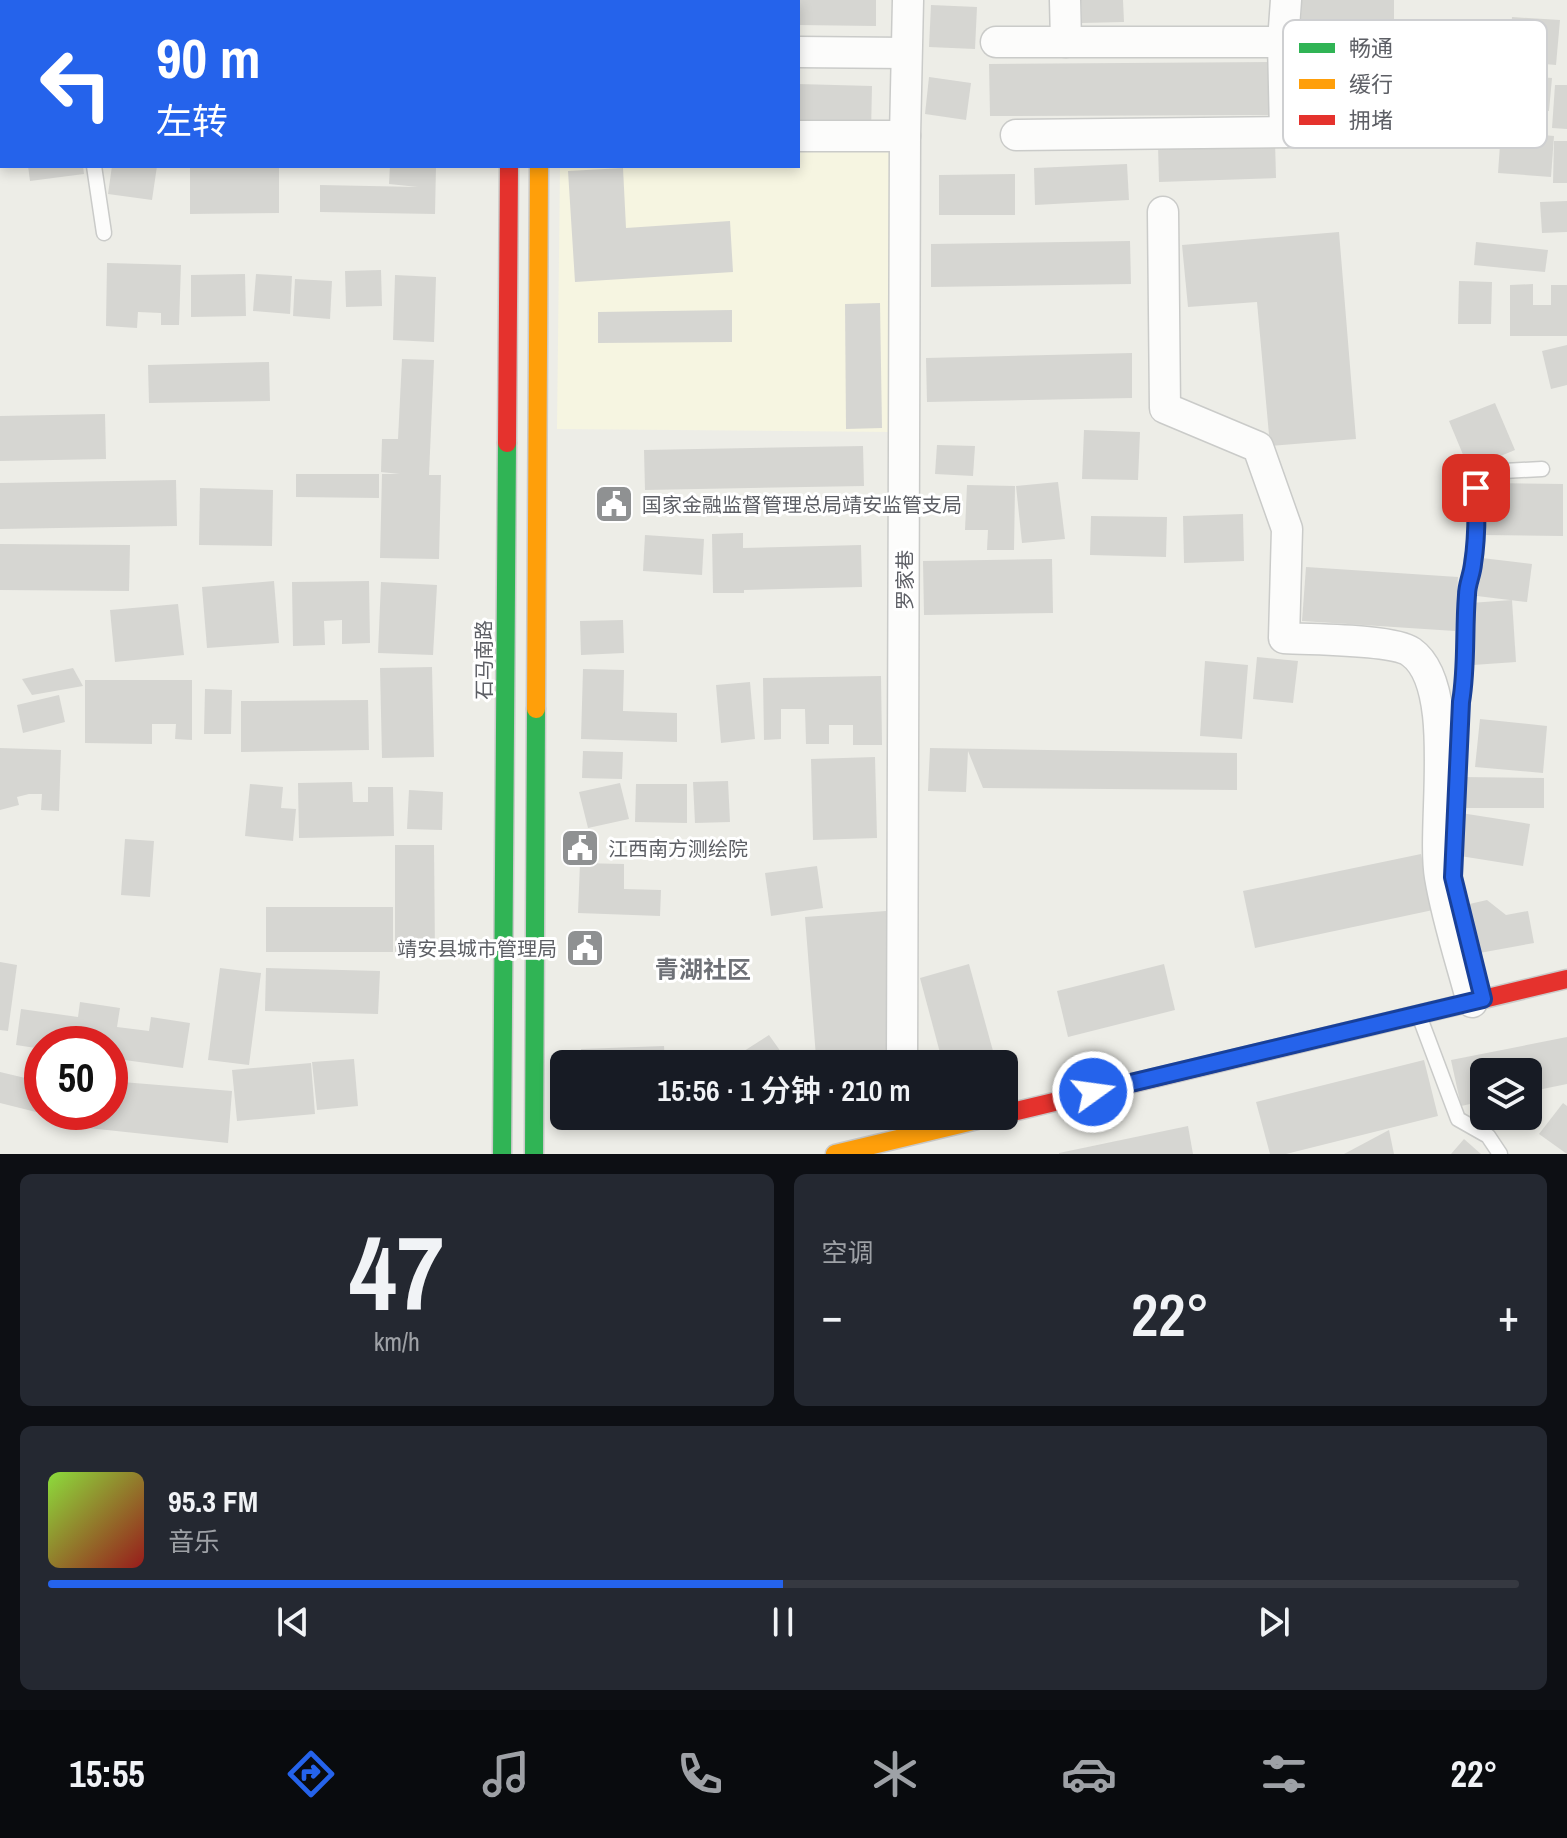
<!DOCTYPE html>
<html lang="zh">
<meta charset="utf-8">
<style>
:root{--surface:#171b24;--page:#242831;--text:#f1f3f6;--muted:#9ea1a6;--line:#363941;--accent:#2563eb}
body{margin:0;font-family:"Archivo Narrow","Noto Sans SC",sans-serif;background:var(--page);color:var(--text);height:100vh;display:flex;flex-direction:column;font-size:30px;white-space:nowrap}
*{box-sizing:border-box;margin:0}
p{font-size:26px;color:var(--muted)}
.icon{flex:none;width:44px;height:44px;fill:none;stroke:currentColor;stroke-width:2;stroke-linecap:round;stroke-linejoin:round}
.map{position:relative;height:1154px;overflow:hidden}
.sheet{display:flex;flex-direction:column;gap:20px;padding:20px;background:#0d0f14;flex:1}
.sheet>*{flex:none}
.hud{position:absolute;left:0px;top:0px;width:800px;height:168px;box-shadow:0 4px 12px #0003;background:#2563eb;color:#fff;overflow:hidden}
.buttons{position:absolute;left:1470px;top:1058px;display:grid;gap:16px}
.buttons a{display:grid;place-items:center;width:72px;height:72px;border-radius:12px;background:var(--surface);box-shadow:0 4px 12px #0003;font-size:40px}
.speed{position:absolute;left:24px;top:1026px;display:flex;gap:16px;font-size:40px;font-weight:700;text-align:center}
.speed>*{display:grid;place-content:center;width:104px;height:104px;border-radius:50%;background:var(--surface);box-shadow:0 4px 12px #0003;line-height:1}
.speed .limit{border:12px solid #d22;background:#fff;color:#111}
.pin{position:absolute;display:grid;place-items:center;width:68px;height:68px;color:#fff;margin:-34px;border-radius:16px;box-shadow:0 4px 12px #0006}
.me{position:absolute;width:88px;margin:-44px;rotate:76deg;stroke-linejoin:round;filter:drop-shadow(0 0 6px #0008)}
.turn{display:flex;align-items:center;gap:28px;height:168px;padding:0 24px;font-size:36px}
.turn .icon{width:104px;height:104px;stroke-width:2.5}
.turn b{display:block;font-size:56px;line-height:68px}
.big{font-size:60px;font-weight:600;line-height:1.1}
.sheet .widget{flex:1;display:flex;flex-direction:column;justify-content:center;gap:12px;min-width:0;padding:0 28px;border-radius:12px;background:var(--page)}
.sheet .dial{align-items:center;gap:0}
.dial b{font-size:104px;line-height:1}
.song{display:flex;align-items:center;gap:24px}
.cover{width:96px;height:96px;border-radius:12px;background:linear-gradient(135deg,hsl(90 70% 55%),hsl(0 70% 35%))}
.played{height:8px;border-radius:4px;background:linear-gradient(90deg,var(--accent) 50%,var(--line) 50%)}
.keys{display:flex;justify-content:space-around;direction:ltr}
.heat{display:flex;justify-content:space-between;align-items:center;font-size:44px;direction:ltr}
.sheet .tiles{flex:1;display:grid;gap:20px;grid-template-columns:1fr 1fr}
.widget:last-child{grid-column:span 2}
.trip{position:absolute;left:550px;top:1050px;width:468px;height:80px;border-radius:12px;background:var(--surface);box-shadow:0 4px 12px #0003;font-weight:600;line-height:80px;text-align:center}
.tabs{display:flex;height:128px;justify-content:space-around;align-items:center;background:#090b0e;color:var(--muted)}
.tabs .icon{width:56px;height:56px}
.tabs .on{color:var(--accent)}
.tabs b{font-size:36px;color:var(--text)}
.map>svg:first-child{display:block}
.commercial{fill:#f6f5e1}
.building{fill:#d6d6d2}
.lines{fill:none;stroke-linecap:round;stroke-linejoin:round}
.lane-casing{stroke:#cacbc9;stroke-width:17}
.street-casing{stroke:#cacbc9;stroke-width:33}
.fast-casing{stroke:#cacac9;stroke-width:21}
.slow-casing{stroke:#cacac9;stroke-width:21}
.jam-casing{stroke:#cacac9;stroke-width:21}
.lane{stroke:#fcfcfb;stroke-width:14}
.street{stroke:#fcfcfb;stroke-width:30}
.fast{stroke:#30b455;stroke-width:18}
.slow{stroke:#ff9f0a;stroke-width:18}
.jam{stroke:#e5322d;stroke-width:18}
.route-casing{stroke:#184099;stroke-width:20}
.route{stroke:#2563eb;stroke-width:14}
.labels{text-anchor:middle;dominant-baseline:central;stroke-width:6;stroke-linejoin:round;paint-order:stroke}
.poi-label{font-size:20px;fill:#5d5f65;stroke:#fff;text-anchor:start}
.street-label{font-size:20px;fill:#5d5f65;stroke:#fff}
.quarter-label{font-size:24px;font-weight:bold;fill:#6e7177;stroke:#fff}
.key{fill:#fff;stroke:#cecfd1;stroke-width:2}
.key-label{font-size:22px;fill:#5d5f65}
</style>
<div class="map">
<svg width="1567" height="1154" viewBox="0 0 1567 1154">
<rect width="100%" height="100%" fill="#edede7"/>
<!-- commercial -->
<polygon class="commercial" points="798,150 894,151 891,432 557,429 560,166 798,166"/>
<!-- building -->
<g class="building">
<polygon points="798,0 876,0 876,26 798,25"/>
<polygon points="1081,0 1123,0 1124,22 1082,23"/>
<polygon points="1302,0 1394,0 1394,20 1301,19"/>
<polygon points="931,5 977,7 975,49 929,47"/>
<polygon points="1512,17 1560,20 1556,65 1509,61"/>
<polygon points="1273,62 1273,115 990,116 989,64"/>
<polygon points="1491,73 1552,78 1549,111 1489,106"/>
<polygon points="929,77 971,83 966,120 925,114"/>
<polygon points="798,84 872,86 871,132 798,130"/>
<polygon points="1555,85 1567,85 1567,129 1552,128"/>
<polygon points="1501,131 1554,136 1551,177 1498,173"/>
<polygon points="1275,141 1276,178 1159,182 1158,145"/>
<polygon points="1554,141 1567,141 1567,183 1553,183"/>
<polygon points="1127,164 1129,200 1035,205 1034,168"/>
<polygon points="28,166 83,166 84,174 30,181"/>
<polygon points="112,166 157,166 152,200 108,194"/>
<polygon points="210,166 279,166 279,213 190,214 190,168"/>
<polygon points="390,166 436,166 435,214 320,212 320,185 418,187 389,184"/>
<polygon points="623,168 626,228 730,221 733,272 575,282 568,171"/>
<polygon points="1015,174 1015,215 939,215 939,175"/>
<polygon points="1567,201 1567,232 1542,233 1540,202"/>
<polygon points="1339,232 1356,439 1270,446 1257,302 1188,307 1182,245"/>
<polygon points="1130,241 1131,284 931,287 931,244"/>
<polygon points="1476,242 1548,250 1545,272 1474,265"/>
<polygon points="107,263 181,265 179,325 161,325 161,313 138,312 137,328 106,326"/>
<polygon points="381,270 382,306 346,307 345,271"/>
<polygon points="245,274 246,316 191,317 191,275"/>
<polygon points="256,274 292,276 290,314 253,311"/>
<polygon points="395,275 436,277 434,342 393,340"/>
<polygon points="295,279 332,281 330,319 293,316"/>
<polygon points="1459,281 1492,282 1491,324 1458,324"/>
<polygon points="1533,284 1533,305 1551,305 1551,285 1567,285 1567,336 1510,336 1510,285"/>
<polygon points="880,303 882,428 846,429 845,304"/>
<polygon points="732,310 732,342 598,343 598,312"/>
<polygon points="1567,345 1567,385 1551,389 1542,351"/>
<polygon points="1132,353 1132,398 927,402 926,358"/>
<polygon points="402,359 434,360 429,475 441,475 439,559 380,558 382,474 400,474 381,472 382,439 398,439"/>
<polygon points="269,362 270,401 149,403 148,365"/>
<polygon points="1495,403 1515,450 1469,469 1449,421"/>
<polygon points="105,414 106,459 0,461 0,416"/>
<polygon points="1084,430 1140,432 1138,480 1082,479"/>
<polygon points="937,445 975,446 973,476 935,474"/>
<polygon points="863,446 864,486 645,490 644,450"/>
<polygon points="296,474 379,474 379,498 296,497"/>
<polygon points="176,480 177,526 0,529 0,483"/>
<polygon points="1058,482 1065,539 1022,543 1016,486"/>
<polygon points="1487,483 1563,484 1563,536 1486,535"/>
<polygon points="967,485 1015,486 1014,550 987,550 988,530 965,530"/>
<polygon points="200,488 273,490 272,546 199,545"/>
<polygon points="1243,514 1244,561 1184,563 1183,516"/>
<polygon points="1091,516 1167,517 1166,557 1090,555"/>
<polygon points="743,533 743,548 861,545 862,587 744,590 744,593 713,593 712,534"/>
<polygon points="645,535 704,539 702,575 643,571"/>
<polygon points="0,544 130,545 129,591 0,590"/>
<polygon points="1482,558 1532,564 1527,602 1477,596"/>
<polygon points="1052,559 1053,613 924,615 923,561"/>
<polygon points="1306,567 1458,577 1455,631 1302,621"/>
<polygon points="274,581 279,643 207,648 202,587"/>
<polygon points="369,581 370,643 342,644 342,620 324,621 325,645 293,646 292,582"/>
<polygon points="381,582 437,585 433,655 378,653"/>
<polygon points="1512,600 1516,662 1473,665 1470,603"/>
<polygon points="178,604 184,655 115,662 110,610"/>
<polygon points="623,620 624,653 581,655 580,621"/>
<polygon points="1257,657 1298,661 1293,703 1253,699"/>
<polygon points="1205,661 1248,665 1242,739 1200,736"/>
<polygon points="432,667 434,757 382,758 380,668"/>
<polygon points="73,668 83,686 32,695 22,679"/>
<polygon points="583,669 624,670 623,711 677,713 677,742 581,739"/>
<polygon points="881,676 882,745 853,745 853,725 829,725 829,744 806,744 805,709 781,709 781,739 764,740 763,678"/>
<polygon points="85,680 192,680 192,740 175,739 176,724 152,724 152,744 85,743"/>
<polygon points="750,682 755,739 721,743 716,685"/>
<polygon points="205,689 232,690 231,734 204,734"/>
<polygon points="59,695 65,722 23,733 17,705"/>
<polygon points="368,700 369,750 241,752 241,701"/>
<polygon points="1480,719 1547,726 1543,773 1475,767"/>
<polygon points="0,748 61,750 59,811 41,810 42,794 29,794 17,797 19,805 0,810"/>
<polygon points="930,748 1237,753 1237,790 983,788 968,751 966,792 928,791"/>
<polygon points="583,751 623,752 622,779 582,778"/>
<polygon points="875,757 877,838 813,840 811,759"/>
<polygon points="1462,777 1544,778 1544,808 1462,808"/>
<polygon points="728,781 730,822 695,823 693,782"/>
<polygon points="352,782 353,802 368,802 368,787 393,787 394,836 299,838 298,783"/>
<polygon points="620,783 629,819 588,828 579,792"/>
<polygon points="250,784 283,787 281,808 296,809 293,841 245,836"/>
<polygon points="636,784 687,784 687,823 635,822"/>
<polygon points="409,790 443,792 442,830 407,829"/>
<polygon points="1461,813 1530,824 1523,866 1454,855"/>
<polygon points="125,839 154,841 150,897 121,895"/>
<polygon points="395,845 434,845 435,954 395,954"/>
<polygon points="1421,854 1433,910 1255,948 1243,891"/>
<polygon points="580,863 624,864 624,889 661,890 660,916 578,913"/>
<polygon points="817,866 823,908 771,916 765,873"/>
<polygon points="1487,900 1506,915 1528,911 1534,943 1474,954 1465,905"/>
<rect x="266" y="907" width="127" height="45"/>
<polygon points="886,911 897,1064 746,1064 744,1051 769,1035 786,1059 816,1057 805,917"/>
<polygon points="0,962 17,965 8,1031 0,1030"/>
<polygon points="969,964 993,1051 943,1064 920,978"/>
<polygon points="1164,964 1175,1010 1068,1037 1057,991"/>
<polygon points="220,968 261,973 249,1065 208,1060"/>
<polygon points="266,968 380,971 378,1014 265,1011"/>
<polygon points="80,1002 120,1008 117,1027 149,1031 151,1017 190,1023 183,1068 110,1058 110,1044 42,1044 42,1049 16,1045 21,1009 78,1017"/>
<polygon points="1567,1037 1567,1084 1528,1092 1528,1072 1484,1072 1484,1101 1461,1106 1451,1060"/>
<polygon points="664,1046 665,1064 582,1064 581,1049"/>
<polygon points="354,1059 358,1106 317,1110 312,1062"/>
<polygon points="1424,1060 1438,1116 1286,1154 1270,1154 1256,1102"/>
<polygon points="311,1063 315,1114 237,1121 232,1070"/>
<polygon points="0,1072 42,1082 42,1112 71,1112 68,1120 0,1103"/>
<polygon points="110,1081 232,1091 228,1143 79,1127 81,1112 110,1112"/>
<polygon points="1563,1103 1567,1106 1567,1154 1539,1134"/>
<polygon points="584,1116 667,1116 667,1119 585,1124"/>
<polygon points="1188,1126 1193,1154 1059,1154 1059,1153"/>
<polygon points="1389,1130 1394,1154 1344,1154"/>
<polygon points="1464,1139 1481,1154 1451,1154"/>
</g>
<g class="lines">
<defs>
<g id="lane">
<polyline points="33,0 34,2"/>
<polyline points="94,166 104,233"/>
<path d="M1453 875 1461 702C1467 666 1462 629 1467 592 1470 569 1475 548 1477 525 1478 500 1472 496 1486 472L1542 469"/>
<polyline points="1420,1018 1458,1119 1488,1136 1500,1154"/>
</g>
<g id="street">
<polyline points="1065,0 1066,42"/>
<polyline points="996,42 1389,42"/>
<polyline points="798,52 906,53"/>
<polyline points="1285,132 1283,42 1286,0"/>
<polyline points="1016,135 1393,131"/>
<polyline points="798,136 905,136"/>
<path d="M1163 212 1165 408 1258 447 1287 529 1284 638C1311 640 1392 639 1411 652 1459 686 1431 823 1440 877 1447 919 1461 961 1472 1002"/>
<polyline points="902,1064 905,136 908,0"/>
</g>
<g id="fast">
<polyline points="510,0 510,2"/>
<polyline points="502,1154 507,443"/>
<polyline points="534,1154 536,709"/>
</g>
<g id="slow">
<polyline points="540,0 540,2"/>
<polyline points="536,709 539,166"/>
<polyline points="835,1154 994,1116"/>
</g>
<g id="jam">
<polyline points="507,443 509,166"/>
<polyline points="1004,1114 1567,979"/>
</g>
</defs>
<!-- lane casing -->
<use href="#lane" class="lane-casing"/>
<!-- street casing -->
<use href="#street" class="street-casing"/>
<!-- fast casing -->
<use href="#fast" class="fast-casing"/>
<!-- slow casing -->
<use href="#slow" class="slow-casing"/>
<!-- jam casing -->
<use href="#jam" class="jam-casing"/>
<!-- lane -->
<use href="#lane" class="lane"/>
<!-- street -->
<use href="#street" class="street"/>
<!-- fast -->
<use href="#fast" class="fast"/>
<!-- slow -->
<use href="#slow" class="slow"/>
<!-- jam -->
<use href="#jam" class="jam"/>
</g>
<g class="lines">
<defs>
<path id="route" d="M1093 1092 1483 999 1453 877 1461 702C1467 667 1464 631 1467 595 1467 584 1472 575 1473 564 1477 539 1477 513 1476 488"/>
</defs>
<!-- route casing -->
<use href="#route" class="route-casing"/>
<!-- route -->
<use href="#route" class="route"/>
</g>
<!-- icons -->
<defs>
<symbol id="civic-square" viewBox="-11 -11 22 22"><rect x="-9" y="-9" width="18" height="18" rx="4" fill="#8f9192" stroke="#fff"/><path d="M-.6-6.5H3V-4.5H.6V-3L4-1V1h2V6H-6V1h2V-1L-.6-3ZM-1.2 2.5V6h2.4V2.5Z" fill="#fff"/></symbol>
</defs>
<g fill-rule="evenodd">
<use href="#civic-square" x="592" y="482" width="44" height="44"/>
<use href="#civic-square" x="558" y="826" width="44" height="44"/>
<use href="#civic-square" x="563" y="926" width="44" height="44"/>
</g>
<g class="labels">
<!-- poi labels -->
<g class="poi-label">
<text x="642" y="504">国家金融监督管理总局靖安监管支局</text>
<text x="608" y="848">江西南方测绘院</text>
<text x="557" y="948" text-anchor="end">靖安县城市管理局</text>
</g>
<!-- street labels -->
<g class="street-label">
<text transform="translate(904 580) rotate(-90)">罗家巷</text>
<text transform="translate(483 660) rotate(-90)">石马南路</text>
</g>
<!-- quarter labels -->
<g class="quarter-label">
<text x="703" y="969">青湖社区</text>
</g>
</g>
<!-- legend -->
<rect x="1283" y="20" width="264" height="128" rx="12" class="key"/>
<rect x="1299" y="43" width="36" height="10" fill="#30b455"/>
<rect x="1299" y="79" width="36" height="10" fill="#ff9f0a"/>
<rect x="1299" y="115" width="36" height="10" fill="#e5322d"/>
<g class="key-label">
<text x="1349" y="56">畅通</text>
<text x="1349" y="92">缓行</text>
<text x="1349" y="128">拥堵</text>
</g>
</svg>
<div class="buttons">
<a><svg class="icon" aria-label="layers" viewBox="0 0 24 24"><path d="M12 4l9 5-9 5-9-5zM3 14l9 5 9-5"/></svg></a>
</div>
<div class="speed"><div class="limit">50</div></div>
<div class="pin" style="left:1476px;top:488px;background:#d93025"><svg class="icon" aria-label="arrive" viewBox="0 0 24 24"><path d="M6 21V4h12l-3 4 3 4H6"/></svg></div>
<svg class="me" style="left:1093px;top:1092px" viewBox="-20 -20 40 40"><circle r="17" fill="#2563eb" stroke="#fff" stroke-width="3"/><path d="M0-11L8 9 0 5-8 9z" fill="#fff"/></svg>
<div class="trip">15:56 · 1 分钟 · 210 m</div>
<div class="hud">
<div class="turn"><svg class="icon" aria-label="left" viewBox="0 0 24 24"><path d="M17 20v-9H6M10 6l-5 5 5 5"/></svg><div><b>90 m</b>左转</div></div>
</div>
</div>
<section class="sheet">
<div class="tiles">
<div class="widget dial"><b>47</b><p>km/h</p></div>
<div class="widget"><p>空调</p>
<div class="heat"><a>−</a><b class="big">22°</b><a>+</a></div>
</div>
<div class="widget">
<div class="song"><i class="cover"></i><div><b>95.3 FM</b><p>音乐</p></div></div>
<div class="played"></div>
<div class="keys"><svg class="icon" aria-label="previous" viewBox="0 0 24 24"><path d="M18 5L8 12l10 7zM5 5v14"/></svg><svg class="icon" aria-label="pause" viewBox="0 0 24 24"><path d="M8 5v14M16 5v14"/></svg><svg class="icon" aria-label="next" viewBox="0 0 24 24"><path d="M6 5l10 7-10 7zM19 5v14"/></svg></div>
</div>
</div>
</section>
<nav class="tabs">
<b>15:55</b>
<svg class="icon on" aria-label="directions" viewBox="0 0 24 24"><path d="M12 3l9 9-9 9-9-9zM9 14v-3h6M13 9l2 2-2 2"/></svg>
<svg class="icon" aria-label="music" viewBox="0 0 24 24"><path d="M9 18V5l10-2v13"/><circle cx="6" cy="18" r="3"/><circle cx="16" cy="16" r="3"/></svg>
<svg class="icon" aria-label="phone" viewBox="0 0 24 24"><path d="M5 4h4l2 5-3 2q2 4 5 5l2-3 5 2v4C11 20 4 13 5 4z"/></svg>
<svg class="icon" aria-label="climate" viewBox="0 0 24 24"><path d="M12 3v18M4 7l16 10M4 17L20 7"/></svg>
<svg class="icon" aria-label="car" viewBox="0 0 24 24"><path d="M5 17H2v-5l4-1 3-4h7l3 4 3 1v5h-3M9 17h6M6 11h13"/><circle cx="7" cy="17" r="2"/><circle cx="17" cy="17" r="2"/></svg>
<svg class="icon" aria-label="filters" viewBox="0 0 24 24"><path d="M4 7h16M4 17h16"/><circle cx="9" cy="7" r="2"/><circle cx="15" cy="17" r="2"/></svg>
<b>22°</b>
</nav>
